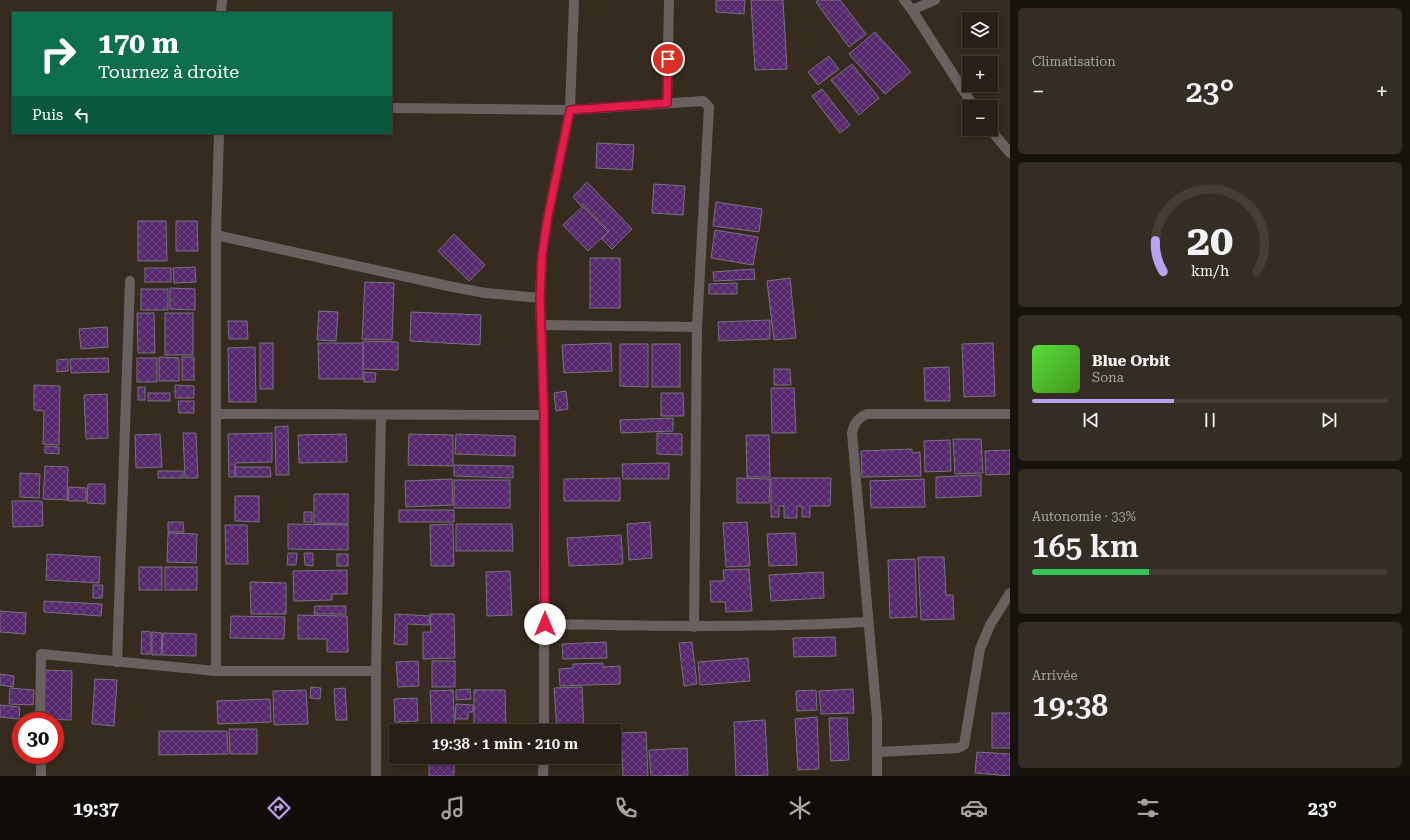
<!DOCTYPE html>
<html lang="fr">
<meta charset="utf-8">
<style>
:root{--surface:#282016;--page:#342d23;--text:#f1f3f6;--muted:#a5a3a1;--line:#443e35;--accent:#bca0f2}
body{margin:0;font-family:"Roboto Serif",serif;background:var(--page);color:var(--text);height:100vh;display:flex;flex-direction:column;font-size:15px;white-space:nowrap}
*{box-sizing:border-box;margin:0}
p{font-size:13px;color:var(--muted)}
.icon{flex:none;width:22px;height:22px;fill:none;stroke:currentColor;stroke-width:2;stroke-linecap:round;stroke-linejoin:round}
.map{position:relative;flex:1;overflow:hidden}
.sheet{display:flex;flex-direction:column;gap:8px;padding:8px;background:#16120c;width:400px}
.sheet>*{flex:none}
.banner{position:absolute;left:12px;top:12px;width:380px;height:122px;border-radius:0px;box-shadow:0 2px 6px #0003,0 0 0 1px var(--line);background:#0b6e4f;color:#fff;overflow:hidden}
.tools{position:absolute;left:962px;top:12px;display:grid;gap:8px}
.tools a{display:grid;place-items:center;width:36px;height:36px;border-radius:0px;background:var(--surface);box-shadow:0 2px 6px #0003,0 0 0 1px var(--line);font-size:20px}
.speed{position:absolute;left:12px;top:712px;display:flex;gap:8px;font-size:20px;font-weight:700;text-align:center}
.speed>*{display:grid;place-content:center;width:52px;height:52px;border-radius:50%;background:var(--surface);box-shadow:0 2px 6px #0003,0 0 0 1px var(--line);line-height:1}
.speed .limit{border:6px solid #d22;background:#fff;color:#111}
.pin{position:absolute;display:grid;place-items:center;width:34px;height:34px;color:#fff;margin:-17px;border:2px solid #fff;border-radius:50%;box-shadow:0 1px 4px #0007}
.me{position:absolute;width:44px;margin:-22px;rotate:0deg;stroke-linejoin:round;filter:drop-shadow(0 0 3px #0008)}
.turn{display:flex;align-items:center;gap:14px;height:84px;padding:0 20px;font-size:18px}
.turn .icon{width:52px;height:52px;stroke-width:2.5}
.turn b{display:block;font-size:28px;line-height:34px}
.then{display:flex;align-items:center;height:38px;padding:0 20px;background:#0003;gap:8px;font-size:15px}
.big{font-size:30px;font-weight:600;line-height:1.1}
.sheet .card{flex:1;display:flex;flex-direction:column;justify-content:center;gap:6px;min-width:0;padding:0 14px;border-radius:6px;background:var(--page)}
.sheet .dial{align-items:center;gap:0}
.dial svg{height:104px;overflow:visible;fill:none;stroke:var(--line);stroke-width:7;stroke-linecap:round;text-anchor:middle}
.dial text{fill:var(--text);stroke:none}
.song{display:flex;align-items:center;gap:12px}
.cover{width:48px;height:48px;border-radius:6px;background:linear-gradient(135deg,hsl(110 70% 55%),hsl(100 70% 35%))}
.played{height:4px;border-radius:2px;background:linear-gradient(90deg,var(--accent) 40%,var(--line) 40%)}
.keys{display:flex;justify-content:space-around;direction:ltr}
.heat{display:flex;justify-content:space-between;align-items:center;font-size:22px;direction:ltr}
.charge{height:6px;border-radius:3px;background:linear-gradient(90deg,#34c759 33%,var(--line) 0)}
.trip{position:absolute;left:389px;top:724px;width:232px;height:40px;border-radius:0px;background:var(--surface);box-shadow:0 2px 6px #0003,0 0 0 1px var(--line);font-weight:600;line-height:40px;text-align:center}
.tabs{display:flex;height:64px;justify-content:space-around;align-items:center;background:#100d09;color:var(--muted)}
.tabs .icon{width:28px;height:28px}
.tabs .current{color:var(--accent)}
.tabs b{font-size:18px;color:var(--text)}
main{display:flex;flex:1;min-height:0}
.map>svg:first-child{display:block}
.building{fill:url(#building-cross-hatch);stroke:#7a7180}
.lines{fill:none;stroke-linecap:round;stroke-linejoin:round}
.minor{stroke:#696060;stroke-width:10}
.route-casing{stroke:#92132f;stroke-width:10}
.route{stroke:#e11d48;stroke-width:7}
</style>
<main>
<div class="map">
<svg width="1010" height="776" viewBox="0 0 1010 776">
<defs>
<pattern id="building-cross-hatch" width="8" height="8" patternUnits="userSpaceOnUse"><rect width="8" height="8" fill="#56286d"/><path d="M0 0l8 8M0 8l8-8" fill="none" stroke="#6e4681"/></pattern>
</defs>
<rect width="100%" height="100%" fill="#352b1e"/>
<!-- building -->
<g class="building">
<polygon points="716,0 745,0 744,14 716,12"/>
<polygon points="751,0 783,0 787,69 755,70"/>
<polygon points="818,0 840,0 866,34 849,47 816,2"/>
<polygon points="875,32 911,72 885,94 849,54"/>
<polygon points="829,56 839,69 818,85 808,72"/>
<polygon points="852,64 879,98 859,115 831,80"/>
<polygon points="822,89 850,125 840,133 812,96"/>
<polygon points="597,143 634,145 632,170 596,168"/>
<polygon points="587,182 632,229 612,249 602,239 609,231 583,204 581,206 573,197"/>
<polygon points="654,184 685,186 683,215 652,213"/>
<polygon points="716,202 762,209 759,232 713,226"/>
<polygon points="583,206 608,232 588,251 563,225"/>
<polygon points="138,221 166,221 167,261 138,261"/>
<polygon points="176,221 197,221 198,251 176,251"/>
<polygon points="715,230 758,237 753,265 711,258"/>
<polygon points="454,234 485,265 469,281 438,251"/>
<rect x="590" y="258" width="30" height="50"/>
<polygon points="195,267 196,282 174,283 173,268"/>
<rect x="145" y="268" width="26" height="14"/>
<polygon points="754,269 755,279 714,281 713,272"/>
<polygon points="790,278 796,338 774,340 767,281"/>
<polygon points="365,282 394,283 392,340 362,339"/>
<polygon points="737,283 737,294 709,294 709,284"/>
<polygon points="170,288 195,289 195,310 170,309"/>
<rect x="141" y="289" width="27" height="21"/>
<polygon points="319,311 338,312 336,341 317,340"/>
<polygon points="411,312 481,315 480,345 410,341"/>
<polygon points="137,313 154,313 155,353 138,353"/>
<rect x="165" y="313" width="28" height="42"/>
<polygon points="770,320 770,339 719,341 718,322"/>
<polygon points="228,321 247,321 248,339 229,339"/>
<polygon points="107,327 108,347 81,349 79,329"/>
<polygon points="363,341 398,342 398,370 363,369"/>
<rect x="260" y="343" width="13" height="46"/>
<polygon points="318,343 363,343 363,379 319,379"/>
<polygon points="611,343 612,371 564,373 562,345"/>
<polygon points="993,343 995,396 964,397 962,344"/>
<polygon points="620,344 648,344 648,387 620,386"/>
<rect x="652" y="344" width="28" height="43"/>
<polygon points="255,347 256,402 229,402 228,348"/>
<polygon points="159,357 179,358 179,381 159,381"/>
<rect x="182" y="357" width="12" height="23"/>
<polygon points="108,358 109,372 71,373 70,359"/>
<rect x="137" y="358" width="20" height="24"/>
<polygon points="68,359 68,371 57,372 57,360"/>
<polygon points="949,367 950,401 925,401 924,368"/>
<polygon points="774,369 790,369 791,385 774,385"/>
<polygon points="364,372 376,373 375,382 364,382"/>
<polygon points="34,385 60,386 59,445 43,444 44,411 34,410"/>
<polygon points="175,385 194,386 194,398 175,398"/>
<rect x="138" y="387" width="7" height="13"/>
<polygon points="771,388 794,388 796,433 772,433"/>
<polygon points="566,391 568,409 556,411 554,393"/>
<rect x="148" y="393" width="22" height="8"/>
<polygon points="661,393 683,393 684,416 661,416"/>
<polygon points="107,394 108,438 86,439 84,395"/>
<polygon points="178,401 194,401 194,413 179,413"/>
<polygon points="673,418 673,431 621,433 620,420"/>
<polygon points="288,426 289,475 276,475 275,427"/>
<polygon points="183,433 196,433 198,478 185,478"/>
<polygon points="272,433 272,462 235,463 235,477 229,477 228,434"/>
<polygon points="657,433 682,434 682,455 657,454"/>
<polygon points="160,434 162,467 136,468 135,435"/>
<polygon points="346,434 347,462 299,463 298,435"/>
<polygon points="409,434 453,435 453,466 408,465"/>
<polygon points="456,434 515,436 515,456 455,454"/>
<polygon points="746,435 769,435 770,477 747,477"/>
<polygon points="953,439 981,439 983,473 955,474"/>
<polygon points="950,440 951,471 925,472 924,441"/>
<polygon points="45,446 59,447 59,454 45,453"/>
<polygon points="912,449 912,453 920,452 921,476 862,477 861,451"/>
<polygon points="1010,450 1010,474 986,475 985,451"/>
<polygon points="669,463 669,479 623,479 622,464"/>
<polygon points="454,465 513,466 513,478 454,476"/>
<polygon points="45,466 68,467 67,500 43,499"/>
<polygon points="235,467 270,467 271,477 236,477"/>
<rect x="158" y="471" width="25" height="7"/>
<polygon points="20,473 40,474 39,498 20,497"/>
<polygon points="981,475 981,496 936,498 936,477"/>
<polygon points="620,478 620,501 564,501 564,479"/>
<polygon points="737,478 770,479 769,503 737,503"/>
<polygon points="771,478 831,478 830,506 810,506 810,517 802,517 802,506 797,506 797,518 784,518 784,506 779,506 779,517 771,517"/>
<polygon points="452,479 453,505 406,507 405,481"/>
<polygon points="924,479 925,507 871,508 870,481"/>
<rect x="454" y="480" width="56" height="28"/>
<polygon points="88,484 105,484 105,504 87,503"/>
<polygon points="69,487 86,488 86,501 68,501"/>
<polygon points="314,494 348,494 348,524 314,523"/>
<polygon points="235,496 259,496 259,522 235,521"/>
<polygon points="12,501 42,501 43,526 13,527"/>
<rect x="399" y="510" width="55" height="12"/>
<rect x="304" y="512" width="8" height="10"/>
<polygon points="168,522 183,522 184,532 168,532"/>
<polygon points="650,522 652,558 629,560 627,524"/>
<polygon points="747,522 750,566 726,567 723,523"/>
<polygon points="288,524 348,525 348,550 288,549"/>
<polygon points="453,524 454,566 431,566 430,525"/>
<polygon points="456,524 512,524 513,551 456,551"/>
<polygon points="225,525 247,525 248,564 226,564"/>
<polygon points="168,533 197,534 196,563 167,562"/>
<polygon points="795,533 797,565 769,566 767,534"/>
<polygon points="621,535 623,564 569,566 567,538"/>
<polygon points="288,553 297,553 296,565 287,565"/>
<polygon points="304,553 313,553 313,566 305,565"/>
<polygon points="47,554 100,557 99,583 46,580"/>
<rect x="337" y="554" width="11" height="12"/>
<polygon points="918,557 944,557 946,595 953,595 954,619 921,620"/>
<polygon points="915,559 917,617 890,618 888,560"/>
<rect x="139" y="567" width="23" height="23"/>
<rect x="165" y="567" width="32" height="23"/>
<polygon points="749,569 752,611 726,612 725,602 711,602 710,581 724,581 723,570"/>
<polygon points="347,570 347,594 332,594 332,600 294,601 293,571"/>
<polygon points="510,571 512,615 487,616 486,572"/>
<polygon points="823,572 824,598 771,601 769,575"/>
<polygon points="250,582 286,583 286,614 251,614"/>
<polygon points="93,585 103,585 102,598 93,598"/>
<polygon points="44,601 102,604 101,616 44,612"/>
<polygon points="315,606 346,606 346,614 314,614"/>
<polygon points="0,611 26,613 25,634 0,632"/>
<polygon points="395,614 430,616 429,625 407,624 407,645 394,644"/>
<polygon points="430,614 454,614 455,658 423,659 423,632 431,632"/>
<polygon points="298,615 347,616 348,652 327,652 327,639 298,639"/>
<polygon points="231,616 285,617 284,639 230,638"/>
<polygon points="142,631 151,632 151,654 141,654"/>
<polygon points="152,632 162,633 161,655 152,655"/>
<polygon points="163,633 196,634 196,656 162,655"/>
<polygon points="835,637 836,656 794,657 793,638"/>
<polygon points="606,642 607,658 563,659 562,644"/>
<polygon points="692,642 697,684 684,686 679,643"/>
<polygon points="748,658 750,681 700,685 698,662"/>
<polygon points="418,661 419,686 398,687 396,662"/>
<rect x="432" y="661" width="23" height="26"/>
<polygon points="603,663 603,667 620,666 620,684 560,686 559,669 573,668 573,664"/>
<polygon points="44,670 72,671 71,720 42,719"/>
<polygon points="0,674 14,676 13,687 0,685"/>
<polygon points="95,679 117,680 114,726 92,724"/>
<polygon points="311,687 321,688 320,699 310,698"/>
<polygon points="582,687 584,731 557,731 554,688"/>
<polygon points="10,688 34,690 33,705 9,704"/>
<polygon points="345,688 347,720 336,720 334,689"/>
<polygon points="470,689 471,699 456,700 456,690"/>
<polygon points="853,689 854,713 821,714 819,691"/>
<polygon points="306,690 308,724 274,725 273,691"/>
<polygon points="453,690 455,730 432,731 430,691"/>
<polygon points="474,690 505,690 506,731 474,731"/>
<polygon points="816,690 817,710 797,711 796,691"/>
<polygon points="417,698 418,721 395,722 394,699"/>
<polygon points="270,699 271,722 218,724 217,701"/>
<polygon points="456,704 473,705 473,712 468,712 468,719 455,719"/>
<polygon points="0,705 20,707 19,719 0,717"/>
<rect x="992" y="713" width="18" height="35"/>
<polygon points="817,717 819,769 798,770 795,719"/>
<polygon points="829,718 847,718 849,760 831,761"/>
<polygon points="765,720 768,775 736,776 734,722"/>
<rect x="457" y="724" width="12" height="7"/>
<polygon points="229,729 257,729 257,754 230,754"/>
<polygon points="159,731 227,731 228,754 159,755"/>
<polygon points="646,732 648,776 623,776 621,733"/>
<polygon points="687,748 688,775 651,776 649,750"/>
<polygon points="977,752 1010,754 1010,776 975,773"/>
<rect x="429" y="757" width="25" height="19"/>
</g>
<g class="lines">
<!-- minor -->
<g class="minor">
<polyline points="904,0 912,10 974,107"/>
<polyline points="912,10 935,0"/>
<polyline points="221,13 222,0"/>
<polyline points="667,103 669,0"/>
<polyline points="391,108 570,110 703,101 709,107 697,327 694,627"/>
<polyline points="990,129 1010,153"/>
<polyline points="216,235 453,287 485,293 540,298"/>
<polyline points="542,325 697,327"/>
<polyline points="216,414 544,415"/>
<path d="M545 624C653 626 760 628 867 622"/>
<polyline points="117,662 130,281"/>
<polyline points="216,671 216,235 219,133"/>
<polyline points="40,721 41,654 216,671 376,671"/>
<polyline points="544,731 544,415 540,298 542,255 548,216 570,110 574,0"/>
<polyline points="877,752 958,748 964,745 980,649 990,625 1010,593"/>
<polyline points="41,755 41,776"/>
<polyline points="376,776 376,671 381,415"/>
<polyline points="543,776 544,757"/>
<path d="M877 776V718L852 433C854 423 858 418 867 414H1010"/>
</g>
</g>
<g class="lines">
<defs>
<polyline id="route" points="545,624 544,414 540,298 542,255 548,216 570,110 667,103 668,59"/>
</defs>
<!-- route casing -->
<use href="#route" class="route-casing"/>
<!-- route -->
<use href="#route" class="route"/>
</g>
</svg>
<div class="tools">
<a><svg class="icon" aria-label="layers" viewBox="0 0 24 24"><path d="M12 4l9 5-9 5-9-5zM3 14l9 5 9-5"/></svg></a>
<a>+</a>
<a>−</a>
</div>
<div class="speed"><div class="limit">30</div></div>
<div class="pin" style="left:668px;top:59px;background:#d93025"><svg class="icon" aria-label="arrive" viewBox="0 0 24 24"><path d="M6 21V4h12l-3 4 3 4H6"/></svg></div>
<svg class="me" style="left:545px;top:624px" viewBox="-20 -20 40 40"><circle r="19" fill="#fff"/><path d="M0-13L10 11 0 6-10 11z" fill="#e11d48"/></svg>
<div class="trip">19:38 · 1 min · 210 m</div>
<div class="banner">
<div class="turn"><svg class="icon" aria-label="right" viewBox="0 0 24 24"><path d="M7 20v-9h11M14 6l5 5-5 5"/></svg><div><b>170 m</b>Tournez à droite</div></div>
<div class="then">Puis<svg class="icon" aria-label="left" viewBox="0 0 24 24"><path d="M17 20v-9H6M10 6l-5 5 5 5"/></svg></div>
</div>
</div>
<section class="sheet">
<div class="card"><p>Climatisation</p>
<div class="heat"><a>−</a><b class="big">23°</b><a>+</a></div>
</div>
<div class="card dial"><svg viewBox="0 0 100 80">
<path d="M14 69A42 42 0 1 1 86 69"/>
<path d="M14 69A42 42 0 0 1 8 45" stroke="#bca0f2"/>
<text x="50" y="56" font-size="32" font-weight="700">20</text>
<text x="50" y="72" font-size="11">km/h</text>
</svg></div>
<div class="card">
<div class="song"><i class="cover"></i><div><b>Blue Orbit</b><p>Sona</p></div></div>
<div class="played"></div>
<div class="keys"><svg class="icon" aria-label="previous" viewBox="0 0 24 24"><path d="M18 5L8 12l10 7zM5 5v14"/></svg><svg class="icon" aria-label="pause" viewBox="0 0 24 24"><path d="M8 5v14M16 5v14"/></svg><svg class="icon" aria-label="next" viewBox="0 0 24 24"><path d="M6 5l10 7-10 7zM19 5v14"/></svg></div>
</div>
<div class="card"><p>Autonomie · 33%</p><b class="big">165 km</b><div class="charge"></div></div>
<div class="card"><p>Arrivée</p><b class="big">19:38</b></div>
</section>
</main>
<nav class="tabs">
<b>19:37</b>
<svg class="icon current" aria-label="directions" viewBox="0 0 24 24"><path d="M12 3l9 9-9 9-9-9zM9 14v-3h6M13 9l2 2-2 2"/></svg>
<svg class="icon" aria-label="music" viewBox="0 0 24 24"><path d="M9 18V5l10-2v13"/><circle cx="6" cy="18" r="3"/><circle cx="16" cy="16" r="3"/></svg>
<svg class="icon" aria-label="phone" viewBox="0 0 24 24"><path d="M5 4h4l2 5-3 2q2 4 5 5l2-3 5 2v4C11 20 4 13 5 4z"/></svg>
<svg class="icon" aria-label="climate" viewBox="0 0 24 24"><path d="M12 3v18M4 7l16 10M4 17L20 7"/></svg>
<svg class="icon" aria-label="car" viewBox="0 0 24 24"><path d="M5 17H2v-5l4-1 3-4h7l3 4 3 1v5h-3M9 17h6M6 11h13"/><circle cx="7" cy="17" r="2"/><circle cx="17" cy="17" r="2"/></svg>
<svg class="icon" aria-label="filters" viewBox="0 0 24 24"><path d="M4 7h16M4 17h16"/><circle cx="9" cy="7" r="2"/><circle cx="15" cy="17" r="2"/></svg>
<b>23°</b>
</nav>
